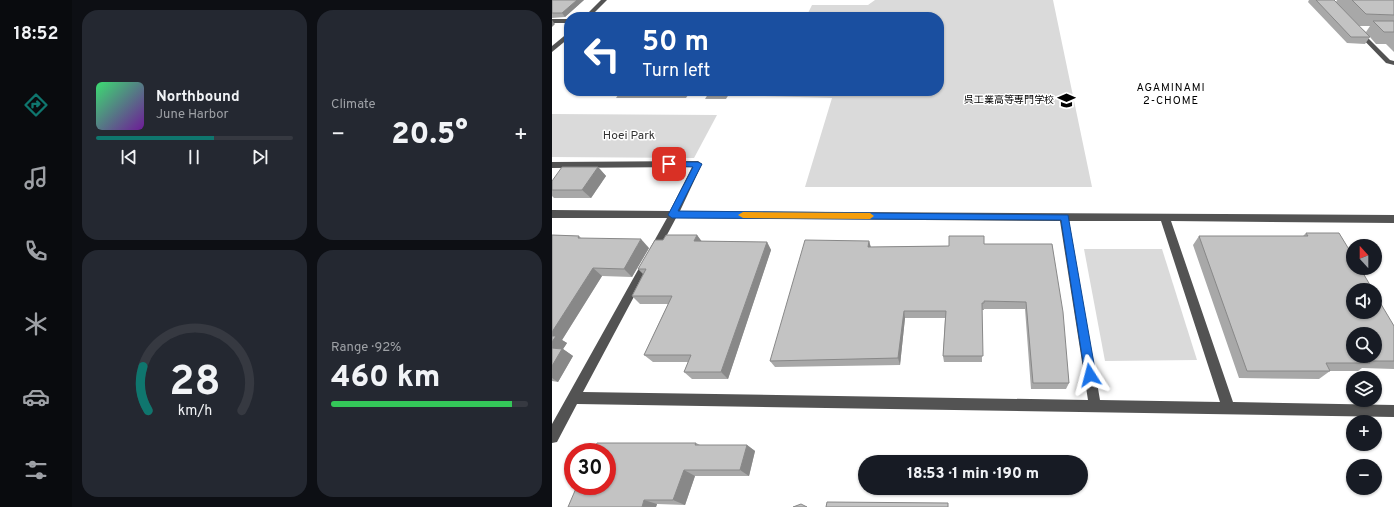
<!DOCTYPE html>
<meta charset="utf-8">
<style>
:root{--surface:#171b24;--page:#242831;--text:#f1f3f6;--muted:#9ea1a6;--line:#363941;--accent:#0f766e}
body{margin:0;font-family:Overpass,"Noto Sans JP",sans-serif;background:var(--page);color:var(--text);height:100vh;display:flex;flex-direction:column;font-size:15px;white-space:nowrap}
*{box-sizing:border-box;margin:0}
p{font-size:13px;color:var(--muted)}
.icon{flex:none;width:22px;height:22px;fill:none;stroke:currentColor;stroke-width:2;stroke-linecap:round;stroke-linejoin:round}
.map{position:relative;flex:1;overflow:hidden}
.details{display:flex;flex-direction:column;gap:10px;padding:10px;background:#0d0f14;width:480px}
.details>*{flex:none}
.banner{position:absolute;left:12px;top:12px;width:380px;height:84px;border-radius:16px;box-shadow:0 1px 3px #0004;background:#1a4fa0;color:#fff;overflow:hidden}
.needle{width:26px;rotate:339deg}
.controls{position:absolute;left:794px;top:239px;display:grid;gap:8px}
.controls a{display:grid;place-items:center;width:36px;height:36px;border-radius:50%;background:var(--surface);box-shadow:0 1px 3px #0004;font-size:20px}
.speed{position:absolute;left:12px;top:443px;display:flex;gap:8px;font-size:20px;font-weight:700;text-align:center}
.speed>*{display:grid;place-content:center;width:52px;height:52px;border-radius:50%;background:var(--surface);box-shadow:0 1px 3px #0004;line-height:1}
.speed .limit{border:6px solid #d22;background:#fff;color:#111}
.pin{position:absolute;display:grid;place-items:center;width:34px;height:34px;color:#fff;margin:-17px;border-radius:8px;box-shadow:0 2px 6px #0006}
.me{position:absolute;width:44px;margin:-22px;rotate:351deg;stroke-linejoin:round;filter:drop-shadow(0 0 3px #0008)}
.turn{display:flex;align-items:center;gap:14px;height:84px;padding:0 12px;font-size:18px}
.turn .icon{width:52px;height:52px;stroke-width:2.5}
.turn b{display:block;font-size:28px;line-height:34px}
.big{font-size:30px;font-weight:800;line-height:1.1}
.details .widget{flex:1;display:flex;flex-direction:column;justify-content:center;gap:6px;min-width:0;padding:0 14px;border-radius:16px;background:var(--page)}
.details .dial{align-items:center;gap:0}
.dial svg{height:104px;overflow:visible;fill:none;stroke:var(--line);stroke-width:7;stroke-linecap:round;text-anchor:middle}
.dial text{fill:var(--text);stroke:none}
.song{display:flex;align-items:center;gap:12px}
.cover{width:48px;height:48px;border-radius:6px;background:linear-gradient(135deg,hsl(140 70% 55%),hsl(280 70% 35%))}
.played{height:4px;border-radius:2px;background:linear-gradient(90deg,var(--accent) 60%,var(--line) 60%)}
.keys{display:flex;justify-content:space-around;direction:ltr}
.heat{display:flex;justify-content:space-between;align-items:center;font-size:22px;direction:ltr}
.charge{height:6px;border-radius:3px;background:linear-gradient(90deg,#34c759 92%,var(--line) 0)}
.details .tiles{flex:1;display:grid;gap:10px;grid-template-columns:repeat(2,1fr)}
.trip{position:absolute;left:306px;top:455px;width:230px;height:40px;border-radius:20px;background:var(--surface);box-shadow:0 1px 3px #0004;font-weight:800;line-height:40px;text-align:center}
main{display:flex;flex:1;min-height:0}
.dock{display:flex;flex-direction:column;width:72px;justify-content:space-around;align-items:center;background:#090b0e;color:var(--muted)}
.dock .icon{width:28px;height:28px}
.dock .current{color:var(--accent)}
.dock b{font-size:18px;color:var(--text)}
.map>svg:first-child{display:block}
.green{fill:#dadada}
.water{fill:#a1a1a1}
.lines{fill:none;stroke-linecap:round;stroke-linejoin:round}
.minor{fill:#535353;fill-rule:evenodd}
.wall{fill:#a8a8a8;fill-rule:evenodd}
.shaded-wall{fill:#888}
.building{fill:#c3c3c3;stroke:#888;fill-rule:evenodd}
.route{fill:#1a73e8;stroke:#114b97}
.slow{fill:#f59e0b}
.labels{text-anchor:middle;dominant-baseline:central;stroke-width:3;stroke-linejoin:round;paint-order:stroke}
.far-poi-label{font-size:10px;fill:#000;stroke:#fff;text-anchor:end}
.far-neighbourhood-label{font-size:11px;letter-spacing:1px;fill:#000;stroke:#fff}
.park-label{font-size:12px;fill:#313131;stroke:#fff}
</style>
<main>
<nav class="dock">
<b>18:52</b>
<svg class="icon current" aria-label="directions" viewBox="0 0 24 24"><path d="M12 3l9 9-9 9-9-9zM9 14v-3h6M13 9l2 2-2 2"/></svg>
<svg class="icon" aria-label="music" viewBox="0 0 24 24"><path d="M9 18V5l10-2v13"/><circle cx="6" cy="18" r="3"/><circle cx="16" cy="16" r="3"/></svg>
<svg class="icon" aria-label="phone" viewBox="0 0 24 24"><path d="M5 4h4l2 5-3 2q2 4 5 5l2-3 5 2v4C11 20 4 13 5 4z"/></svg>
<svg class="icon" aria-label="climate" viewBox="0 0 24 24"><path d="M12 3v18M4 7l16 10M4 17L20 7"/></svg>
<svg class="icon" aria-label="car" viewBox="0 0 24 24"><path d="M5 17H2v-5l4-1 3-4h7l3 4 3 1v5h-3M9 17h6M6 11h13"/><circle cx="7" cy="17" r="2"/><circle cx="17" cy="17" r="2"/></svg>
<svg class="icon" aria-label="filters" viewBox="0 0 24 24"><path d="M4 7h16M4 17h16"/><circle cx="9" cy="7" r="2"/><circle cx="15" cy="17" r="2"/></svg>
</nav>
<section class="details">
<div class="tiles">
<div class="widget">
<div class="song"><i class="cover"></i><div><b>Northbound</b><p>June Harbor</p></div></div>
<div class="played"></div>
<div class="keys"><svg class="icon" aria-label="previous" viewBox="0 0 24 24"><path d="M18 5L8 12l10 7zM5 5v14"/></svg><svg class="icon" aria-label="pause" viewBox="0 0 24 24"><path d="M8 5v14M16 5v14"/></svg><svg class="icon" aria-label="next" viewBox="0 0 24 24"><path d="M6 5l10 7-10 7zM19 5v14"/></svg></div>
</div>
<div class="widget"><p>Climate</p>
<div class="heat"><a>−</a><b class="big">20.5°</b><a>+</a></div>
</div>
<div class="widget dial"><svg viewBox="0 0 100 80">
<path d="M14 69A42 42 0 1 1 86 69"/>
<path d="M14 69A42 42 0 0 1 10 35" stroke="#0f766e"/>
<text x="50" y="56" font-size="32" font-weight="700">28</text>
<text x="50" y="72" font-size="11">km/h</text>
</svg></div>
<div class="widget"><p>Range · 92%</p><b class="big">460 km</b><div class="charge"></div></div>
</div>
</section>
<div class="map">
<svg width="842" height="507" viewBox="0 0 842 507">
<rect width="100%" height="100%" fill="#fff"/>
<!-- green -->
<g class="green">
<polygon points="323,0 501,0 540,187 253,187 280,98 212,96 214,91 387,91 387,17 254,17 260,5 316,5"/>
<polygon points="0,114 165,115 142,158 0,157"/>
<polygon points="532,249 610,249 645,360 553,361"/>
</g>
<!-- water -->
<g class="water">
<polygon points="69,91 139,91 134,98 64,98"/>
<polygon points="158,91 179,91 174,99 153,99"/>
</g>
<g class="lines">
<!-- minor -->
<g class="minor">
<polygon points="49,0 55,0 38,17 32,17"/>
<rect x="0" y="19" width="17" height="4"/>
<polygon points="804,30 808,30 838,60 842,61 842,65 834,63 804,32"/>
<polygon points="17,32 17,38 0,52 0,46"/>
<path d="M146 161 150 164 128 211 842 215V223L619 221 681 402 842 405V417L25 404 5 442 0 443V424L115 218H0V210L118 211 140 167 0 168V162ZM124 218 508 221 536 400 31 392ZM517 221H609L668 402 548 400Z"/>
</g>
</g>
<!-- wall -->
<g class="wall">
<polygon points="0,0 32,0 13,17 0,18"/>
<path d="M757 0H782L784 2 785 0H842V52L834 44H824L818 37 813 44 795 43 756 2ZM807 26H818L814 32Z"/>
<polygon points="46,167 54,176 39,198 2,198 0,196 0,181"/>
<polygon points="754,233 842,326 842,369 810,368 806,371 777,371 778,371 767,379 687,378 641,245 647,236 751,236"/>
<polygon points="0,235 27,236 30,239 97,248 80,277 50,276 10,340 15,343 11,349 21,356 6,382 0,381"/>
<polygon points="145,235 149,241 215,242 219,250 176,379 140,379 132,372 136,362 101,362 92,355 116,304 88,304 80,296 91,274 86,269 111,240"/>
<polygon points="317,241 319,247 397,246 432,244 500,244 517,383 514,389 479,389 473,309 432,309 432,310 430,310 430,362 392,362 391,356 393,318 353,318 348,365 223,367 218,361"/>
<polygon points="144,443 148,445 195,445 203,451 197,476 143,476 133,505 105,504 104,507 16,507"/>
</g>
<!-- shaded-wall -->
<g class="shaded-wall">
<polygon points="25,0 32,0 13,17 10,13"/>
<polygon points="0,20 3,24 0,27"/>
<polygon points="46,167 54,176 39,198 30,190"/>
<polygon points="145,235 151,243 142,241"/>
<polygon points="89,239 97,248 80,277 72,269"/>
<polygon points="317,241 319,249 316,247"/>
<polygon points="215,242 219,250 176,379 169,372"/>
<polygon points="41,268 50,276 10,340 15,343 11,349 21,356 6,382 0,378 0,332"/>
<polygon points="352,311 353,318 348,365 346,358"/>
<polygon points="195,445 203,451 197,476 188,470"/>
<polygon points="132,470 143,476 133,505 121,500"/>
<polygon points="92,500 105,504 104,507 90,507"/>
</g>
<!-- building -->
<g class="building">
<polygon points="0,0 25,0 10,13 0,13"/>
<polygon points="764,0 782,0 818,37 799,37"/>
<polygon points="800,0 842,0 842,15 814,14"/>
<polygon points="821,21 842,21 842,32 832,32"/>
<polygon points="10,167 46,167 30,190 0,190 0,181"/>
<path d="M754 233H787L801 256V268H808L821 290H801V312H823V294L842 326V361H817L818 363H774L778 371H695L647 236H756ZM801 334H823V356H801Z"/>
<polygon points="0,235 27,236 26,238 89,239 72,269 41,268 0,332"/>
<polygon points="114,235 145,235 142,241 215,242 169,372 132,372 139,355 92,355 120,296 80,296 94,269 86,269 103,240 111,240"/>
<polygon points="397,236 432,236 432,244 500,244 511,312 517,383 481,383 474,302 432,301 432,303 430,303 431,356 391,356 394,311 352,311 346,358 218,361 253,240 317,241 316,247 397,246"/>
<polygon points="0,336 4,336 0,342"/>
<polygon points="0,348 10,349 0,366"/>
<polygon points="45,443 144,443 143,445 195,445 188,470 132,470 121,500 92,500 90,507 16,507 25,486 55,486 55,452 41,452"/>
<polygon points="275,502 396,503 396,507 274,507"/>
<polygon points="249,504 255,507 241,507"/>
</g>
<!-- route -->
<polygon class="route" points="117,162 146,162 150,164 126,211 516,215 544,375 542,378 538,380 534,378 533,375 509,220 120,218 116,215 141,167 114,166 114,163"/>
<!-- slow -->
<polygon class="slow" points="191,212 318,213 322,216 318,219 191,218 186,215"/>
<!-- icons -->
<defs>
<symbol id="school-bare" viewBox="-9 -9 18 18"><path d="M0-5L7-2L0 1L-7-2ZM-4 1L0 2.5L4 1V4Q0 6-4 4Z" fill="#000" stroke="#fff" stroke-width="2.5" paint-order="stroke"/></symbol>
</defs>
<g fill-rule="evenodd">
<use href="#school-bare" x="502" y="88" width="25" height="25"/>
</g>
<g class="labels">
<!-- far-poi labels -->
<g class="far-poi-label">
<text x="502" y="100">呉工業高等専門学校</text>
</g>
<!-- far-neighbourhood labels -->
<g class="far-neighbourhood-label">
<text x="619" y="88">AGAMINAMI<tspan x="619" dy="13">2-CHOME</tspan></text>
</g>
<!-- park labels -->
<g class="park-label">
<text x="77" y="136">Hoei Park</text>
</g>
</g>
</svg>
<div class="controls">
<a><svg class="needle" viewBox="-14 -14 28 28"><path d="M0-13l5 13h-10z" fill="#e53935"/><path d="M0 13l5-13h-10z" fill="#9ea1a6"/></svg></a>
<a><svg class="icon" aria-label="sound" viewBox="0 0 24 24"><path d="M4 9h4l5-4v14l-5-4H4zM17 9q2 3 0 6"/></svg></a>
<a><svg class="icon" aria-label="search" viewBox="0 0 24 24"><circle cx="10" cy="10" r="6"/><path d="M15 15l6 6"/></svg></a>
<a><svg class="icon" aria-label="layers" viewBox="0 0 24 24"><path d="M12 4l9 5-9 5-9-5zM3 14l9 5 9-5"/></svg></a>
<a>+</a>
<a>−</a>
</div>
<div class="speed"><div class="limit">30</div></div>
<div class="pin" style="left:117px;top:164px;background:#d93025"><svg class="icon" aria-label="arrive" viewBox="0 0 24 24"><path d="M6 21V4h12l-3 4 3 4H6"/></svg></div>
<svg class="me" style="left:538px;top:375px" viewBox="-20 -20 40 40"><path d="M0-17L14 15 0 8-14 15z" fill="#1a73e8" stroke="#fff" stroke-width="4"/></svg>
<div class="trip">18:53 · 1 min · 190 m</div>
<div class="banner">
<div class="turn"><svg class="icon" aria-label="left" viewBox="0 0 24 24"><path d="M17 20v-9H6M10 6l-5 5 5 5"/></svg><div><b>50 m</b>Turn left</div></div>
</div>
</div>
</main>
